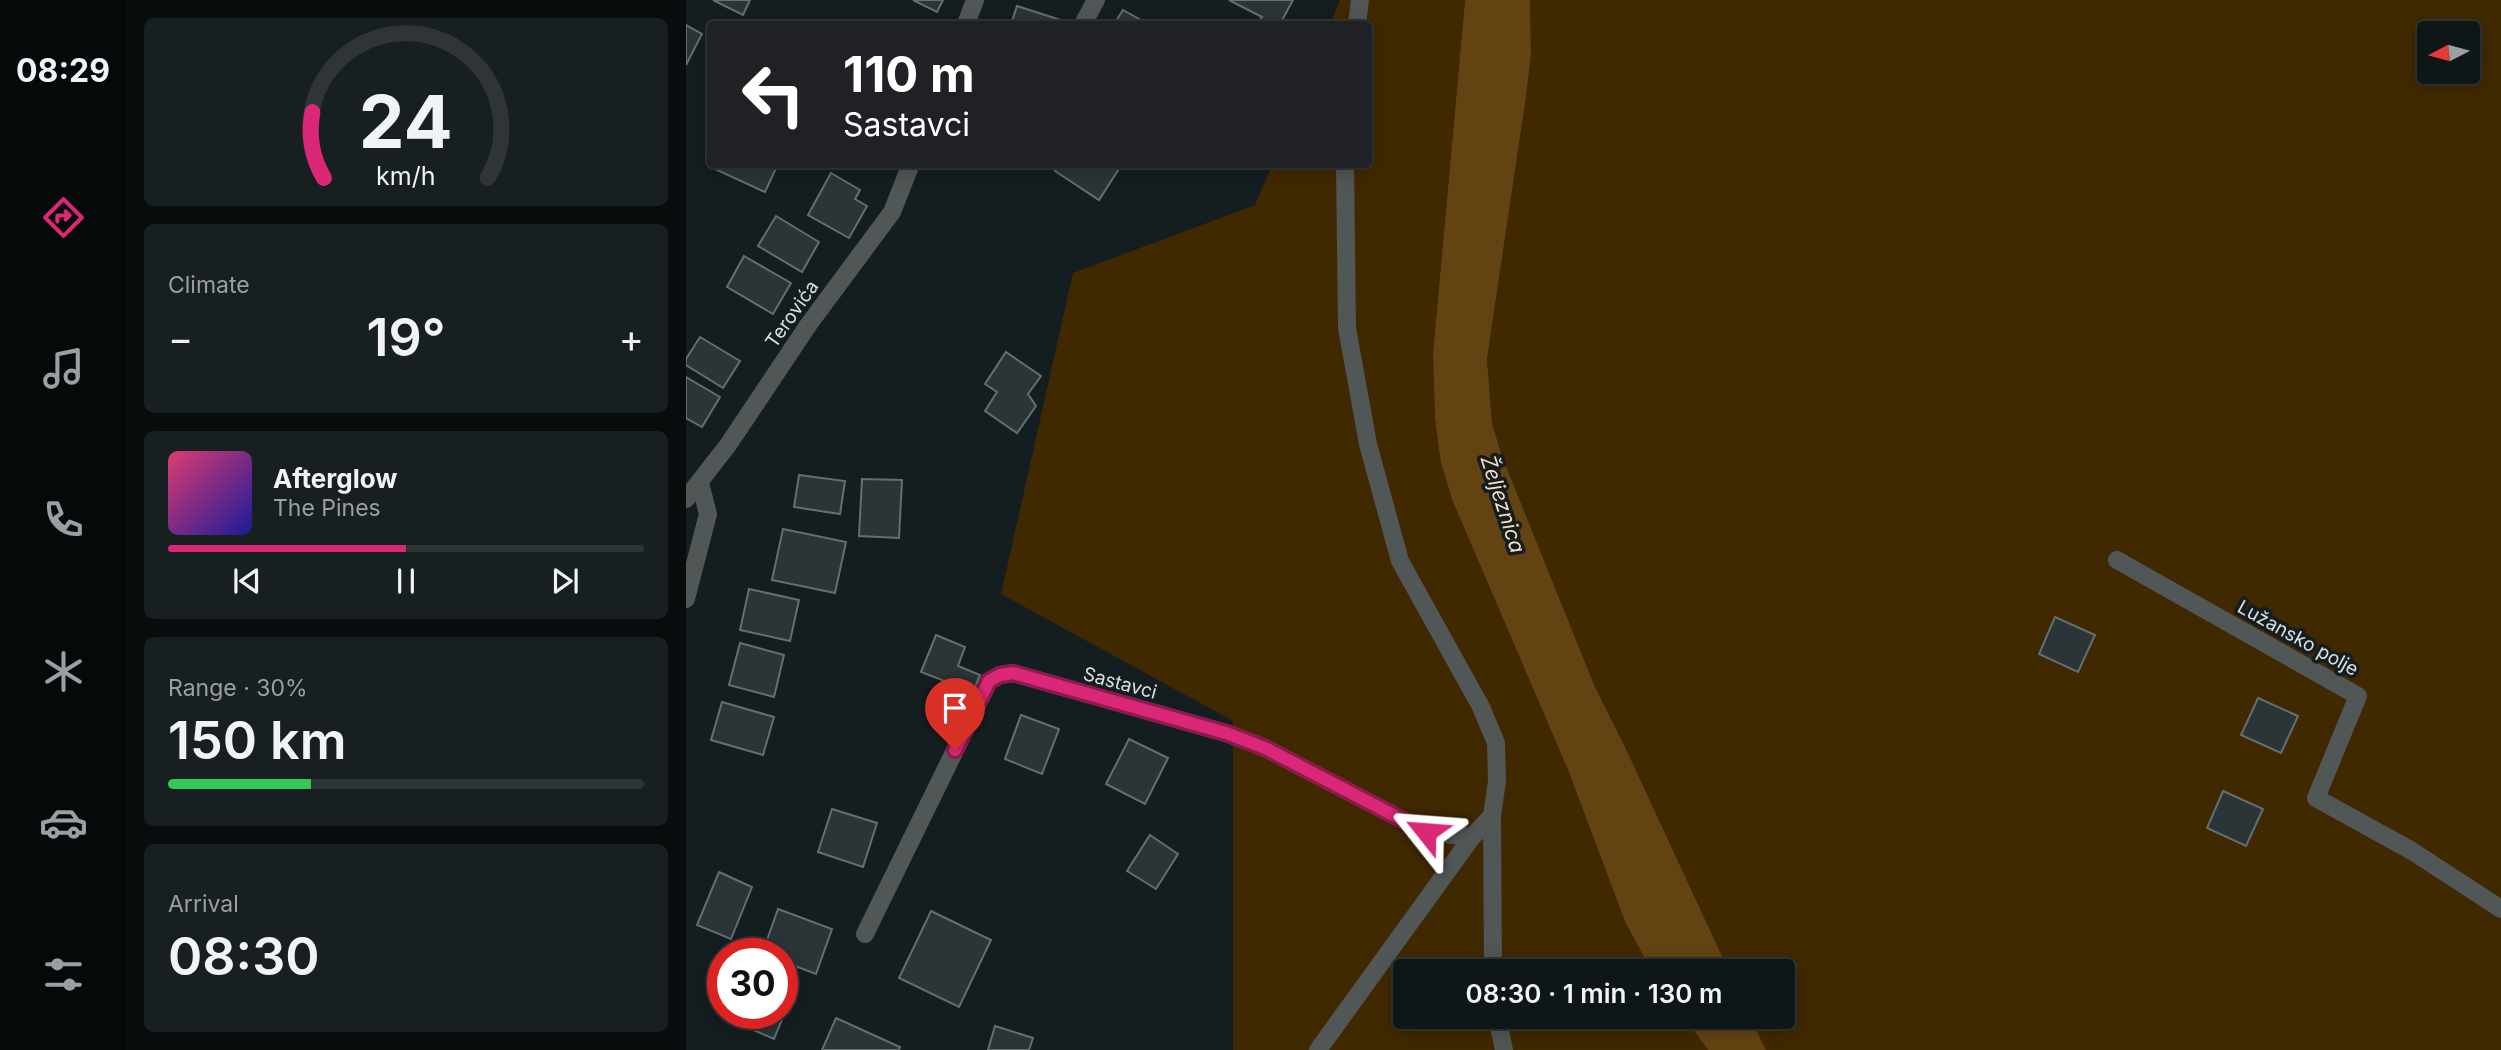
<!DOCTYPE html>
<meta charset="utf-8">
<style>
:root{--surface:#0f1617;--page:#181f20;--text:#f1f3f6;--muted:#9b9fa1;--line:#2f3536;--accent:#db2777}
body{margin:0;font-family:Inter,sans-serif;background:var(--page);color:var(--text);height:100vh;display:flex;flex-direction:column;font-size:26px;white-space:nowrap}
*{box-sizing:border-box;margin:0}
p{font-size:23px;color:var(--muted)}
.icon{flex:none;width:38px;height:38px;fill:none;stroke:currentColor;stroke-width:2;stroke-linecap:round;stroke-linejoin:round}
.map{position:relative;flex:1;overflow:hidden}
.drawer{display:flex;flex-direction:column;gap:18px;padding:18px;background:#080c0d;width:560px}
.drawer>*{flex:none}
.guide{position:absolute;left:21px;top:21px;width:665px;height:147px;border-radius:7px;box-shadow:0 4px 18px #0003,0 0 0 2px var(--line);background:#202124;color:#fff;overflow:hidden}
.needle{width:46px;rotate:264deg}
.tools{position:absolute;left:1731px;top:21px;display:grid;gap:14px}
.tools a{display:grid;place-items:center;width:63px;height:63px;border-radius:7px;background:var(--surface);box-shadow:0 4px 18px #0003,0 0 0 2px var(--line);font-size:35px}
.speed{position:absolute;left:21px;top:938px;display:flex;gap:14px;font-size:35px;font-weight:700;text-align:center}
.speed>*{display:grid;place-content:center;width:91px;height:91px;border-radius:50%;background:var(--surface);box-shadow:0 4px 18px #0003,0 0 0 2px var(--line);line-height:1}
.speed .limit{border:10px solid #d22;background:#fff;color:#111}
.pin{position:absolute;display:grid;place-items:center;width:60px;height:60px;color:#fff;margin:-72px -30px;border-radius:50% 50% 50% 0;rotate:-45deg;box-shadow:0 0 7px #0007}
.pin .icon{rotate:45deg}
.me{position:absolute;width:77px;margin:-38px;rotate:298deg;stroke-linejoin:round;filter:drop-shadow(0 0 5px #0008)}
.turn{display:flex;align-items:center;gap:24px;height:147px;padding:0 21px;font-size:32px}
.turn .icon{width:91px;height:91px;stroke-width:2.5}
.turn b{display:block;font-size:49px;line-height:60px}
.big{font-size:52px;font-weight:600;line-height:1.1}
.drawer .card{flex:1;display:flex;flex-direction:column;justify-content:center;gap:10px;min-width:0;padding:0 24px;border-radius:10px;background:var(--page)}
.drawer .dial{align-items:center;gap:0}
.dial svg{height:182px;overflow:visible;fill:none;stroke:var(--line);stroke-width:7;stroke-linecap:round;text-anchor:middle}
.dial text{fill:var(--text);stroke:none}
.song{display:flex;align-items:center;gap:21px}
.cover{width:84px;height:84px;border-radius:10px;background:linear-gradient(135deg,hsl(340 70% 55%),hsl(240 70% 35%))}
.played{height:7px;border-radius:4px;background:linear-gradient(90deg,var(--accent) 50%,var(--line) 50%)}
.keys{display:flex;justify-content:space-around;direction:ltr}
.heat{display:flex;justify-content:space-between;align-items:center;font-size:38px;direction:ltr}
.charge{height:10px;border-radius:5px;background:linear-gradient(90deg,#34c759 30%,var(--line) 0)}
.trip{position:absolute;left:707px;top:959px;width:402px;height:70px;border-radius:7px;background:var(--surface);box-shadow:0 4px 18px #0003,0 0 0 2px var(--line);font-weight:600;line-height:70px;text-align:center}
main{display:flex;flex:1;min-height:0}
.dock{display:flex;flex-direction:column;width:126px;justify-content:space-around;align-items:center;background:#060909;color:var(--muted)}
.dock .icon{width:49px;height:49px}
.dock .current{color:var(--accent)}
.dock b{font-size:32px;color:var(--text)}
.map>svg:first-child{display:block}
.green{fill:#402801;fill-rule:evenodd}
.water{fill:#634311}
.building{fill:#2b3437;stroke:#646f72;stroke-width:2}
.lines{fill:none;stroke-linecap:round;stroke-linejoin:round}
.minor{stroke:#515657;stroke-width:18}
.route-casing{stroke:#8e194d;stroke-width:18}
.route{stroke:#db2777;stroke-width:12}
.labels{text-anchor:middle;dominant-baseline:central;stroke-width:7;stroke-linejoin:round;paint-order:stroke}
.street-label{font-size:19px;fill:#dae0e1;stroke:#141d1f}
.water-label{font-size:21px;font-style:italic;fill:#f8dfbf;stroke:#141d1f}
</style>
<main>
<nav class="dock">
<b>08:29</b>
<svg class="icon current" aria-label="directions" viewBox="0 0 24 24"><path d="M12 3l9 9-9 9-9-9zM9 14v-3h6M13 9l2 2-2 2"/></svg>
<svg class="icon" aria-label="music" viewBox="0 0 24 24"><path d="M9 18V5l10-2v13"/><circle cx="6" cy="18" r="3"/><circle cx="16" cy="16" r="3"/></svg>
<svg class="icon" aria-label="phone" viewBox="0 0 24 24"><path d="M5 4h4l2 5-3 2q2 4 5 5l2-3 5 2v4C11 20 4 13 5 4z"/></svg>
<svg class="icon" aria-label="climate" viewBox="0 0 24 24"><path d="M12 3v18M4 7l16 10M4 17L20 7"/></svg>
<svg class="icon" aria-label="car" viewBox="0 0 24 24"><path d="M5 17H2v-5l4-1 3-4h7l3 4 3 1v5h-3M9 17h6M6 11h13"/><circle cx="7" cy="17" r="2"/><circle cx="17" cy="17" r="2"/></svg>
<svg class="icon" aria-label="filters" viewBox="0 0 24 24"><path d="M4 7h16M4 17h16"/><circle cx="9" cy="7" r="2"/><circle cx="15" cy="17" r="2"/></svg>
</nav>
<section class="drawer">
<div class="card dial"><svg viewBox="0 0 100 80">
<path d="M14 69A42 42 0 1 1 86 69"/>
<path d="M14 69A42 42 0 0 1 9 40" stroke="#db2777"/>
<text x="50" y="56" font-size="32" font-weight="700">24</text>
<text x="50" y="72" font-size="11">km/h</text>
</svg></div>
<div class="card"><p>Climate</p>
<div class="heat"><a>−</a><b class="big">19°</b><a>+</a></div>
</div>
<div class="card">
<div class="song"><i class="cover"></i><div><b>Afterglow</b><p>The Pines</p></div></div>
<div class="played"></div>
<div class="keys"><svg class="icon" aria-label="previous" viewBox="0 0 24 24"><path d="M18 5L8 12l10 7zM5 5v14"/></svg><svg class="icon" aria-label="pause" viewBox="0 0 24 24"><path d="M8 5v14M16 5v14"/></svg><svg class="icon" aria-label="next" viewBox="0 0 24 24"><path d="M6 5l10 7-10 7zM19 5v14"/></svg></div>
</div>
<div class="card"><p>Range · 30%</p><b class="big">150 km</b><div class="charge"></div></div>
<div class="card"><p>Arrival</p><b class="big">08:30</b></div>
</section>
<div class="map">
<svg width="1815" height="1050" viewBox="0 0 1815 1050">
<rect width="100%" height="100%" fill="#141d1f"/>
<!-- green -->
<g class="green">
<polygon points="654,0 779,0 747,353 749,419 767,502 882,770 940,924 966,971 719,971 719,1017 998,1017 1022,1050 547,1050 547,721 315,594 387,273 569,205 586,165 682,164 682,24 644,24"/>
<path d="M844 0H1815V1050H1080L1064 1017H1097V971H1043L940 749 909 687 816 456 806 423 801 359 840 97 845 55ZM1743 33H1782V72H1743Z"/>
</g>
<!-- water -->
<g class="water">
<polygon points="779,0 844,0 845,55 840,97 801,359 806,423 816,456 909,687 940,749 1043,971 966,971 940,924 882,770 767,502 755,463 749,419 747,353"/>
<polygon points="998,1017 1064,1017 1080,1050 1022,1050"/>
</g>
<!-- building -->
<g class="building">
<polygon points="27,0 64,0 57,15"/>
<polygon points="227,0 257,0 251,12"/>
<polygon points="543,0 607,0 594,24 572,24 576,17"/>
<polygon points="331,6 384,23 384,24 325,24"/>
<polygon points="437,10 462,24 428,24"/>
<polygon points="0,25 16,34 0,65"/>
<polygon points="33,164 92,164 79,192 31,170"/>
<polygon points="373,164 436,164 413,200 369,171"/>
<polygon points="145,173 174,190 169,199 181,206 163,238 122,215"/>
<polygon points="90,216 133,242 116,272 72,246"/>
<polygon points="58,256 105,283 87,314 41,287"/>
<polygon points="14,337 54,361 37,388 0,365 0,359"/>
<polygon points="320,352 355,376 342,394 350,406 331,433 299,411 311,392 299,384"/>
<polygon points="0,377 34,397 16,427 0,418"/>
<polygon points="113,475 159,481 154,514 108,507"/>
<polygon points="176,479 216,480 213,538 173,536"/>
<polygon points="97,529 160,542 149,593 86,580"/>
<polygon points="63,589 113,600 104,641 54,630"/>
<polygon points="1369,617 1409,635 1392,672 1353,654"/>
<polygon points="250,635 279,647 272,666 294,675 287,692 235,672"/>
<polygon points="54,643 98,655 88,697 43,685"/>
<polygon points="1572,698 1612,716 1595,753 1555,735"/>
<polygon points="36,702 88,717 77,755 25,740"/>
<polygon points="335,715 373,729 356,774 319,759"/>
<polygon points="443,739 482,758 459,804 420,784"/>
<polygon points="1537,791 1577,809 1560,846 1521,828"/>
<polygon points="146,809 191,823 177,867 132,852"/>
<polygon points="464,835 492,854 470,889 441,871"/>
<polygon points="33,872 66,887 45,939 11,925"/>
<polygon points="92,909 146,929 130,974 96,961 96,954 76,954"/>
<polygon points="245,911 305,940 273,1007 213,978"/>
<polygon points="96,980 110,986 88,1039 42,1019 45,1013 96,1013"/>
<polygon points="150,1018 214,1047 213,1050 136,1050"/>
<polygon points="309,1026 347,1038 343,1050 302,1050"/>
</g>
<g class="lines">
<!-- minor -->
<g class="minor">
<polyline points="280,24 289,0"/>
<polyline points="397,24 410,0"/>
<polyline points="671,24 674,0"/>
<polyline points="659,164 661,328 682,444 714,561 795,707 810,743 811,781 806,816 807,971"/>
<polyline points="0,499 42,445 123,324 206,212 225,164"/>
<polyline points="1431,560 1672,696 1630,798 1726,851 1815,909"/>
<polyline points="0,599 22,514 14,483"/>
<polyline points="179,934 303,681 314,675 327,673 540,733 579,748 740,832 786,837 806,816"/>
<polyline points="811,1017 818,1050"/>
<polyline points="632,1050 786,837"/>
</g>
</g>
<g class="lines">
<defs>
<polyline id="route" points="269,750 303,681 314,675 327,673 540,733 579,748 740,832"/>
</defs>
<!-- route casing -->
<use href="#route" class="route-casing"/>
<!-- route -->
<use href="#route" class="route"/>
</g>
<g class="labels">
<!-- street labels -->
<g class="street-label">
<text transform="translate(106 314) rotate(-55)">Terovića</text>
<text transform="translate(1612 638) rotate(29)">Lužansko polje</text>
<text transform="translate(434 683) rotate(15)">Sastavci</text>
</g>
<!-- water labels -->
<g class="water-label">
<text transform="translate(817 504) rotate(72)">Željeznica</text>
</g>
</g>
</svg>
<div class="tools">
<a><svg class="needle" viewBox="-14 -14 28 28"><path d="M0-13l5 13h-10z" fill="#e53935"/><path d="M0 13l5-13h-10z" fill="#9b9fa1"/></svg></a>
</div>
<div class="speed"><div class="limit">30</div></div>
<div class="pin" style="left:269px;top:750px;background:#d93025"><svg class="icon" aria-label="arrive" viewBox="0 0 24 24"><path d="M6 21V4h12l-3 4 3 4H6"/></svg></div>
<svg class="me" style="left:740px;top:832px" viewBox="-20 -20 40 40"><path d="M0-17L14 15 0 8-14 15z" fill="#db2777" stroke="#fff" stroke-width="4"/></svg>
<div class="trip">08:30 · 1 min · 130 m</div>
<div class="guide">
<div class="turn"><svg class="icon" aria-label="left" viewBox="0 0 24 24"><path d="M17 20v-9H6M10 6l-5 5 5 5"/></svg><div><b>110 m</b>Sastavci</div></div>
</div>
</div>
</main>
